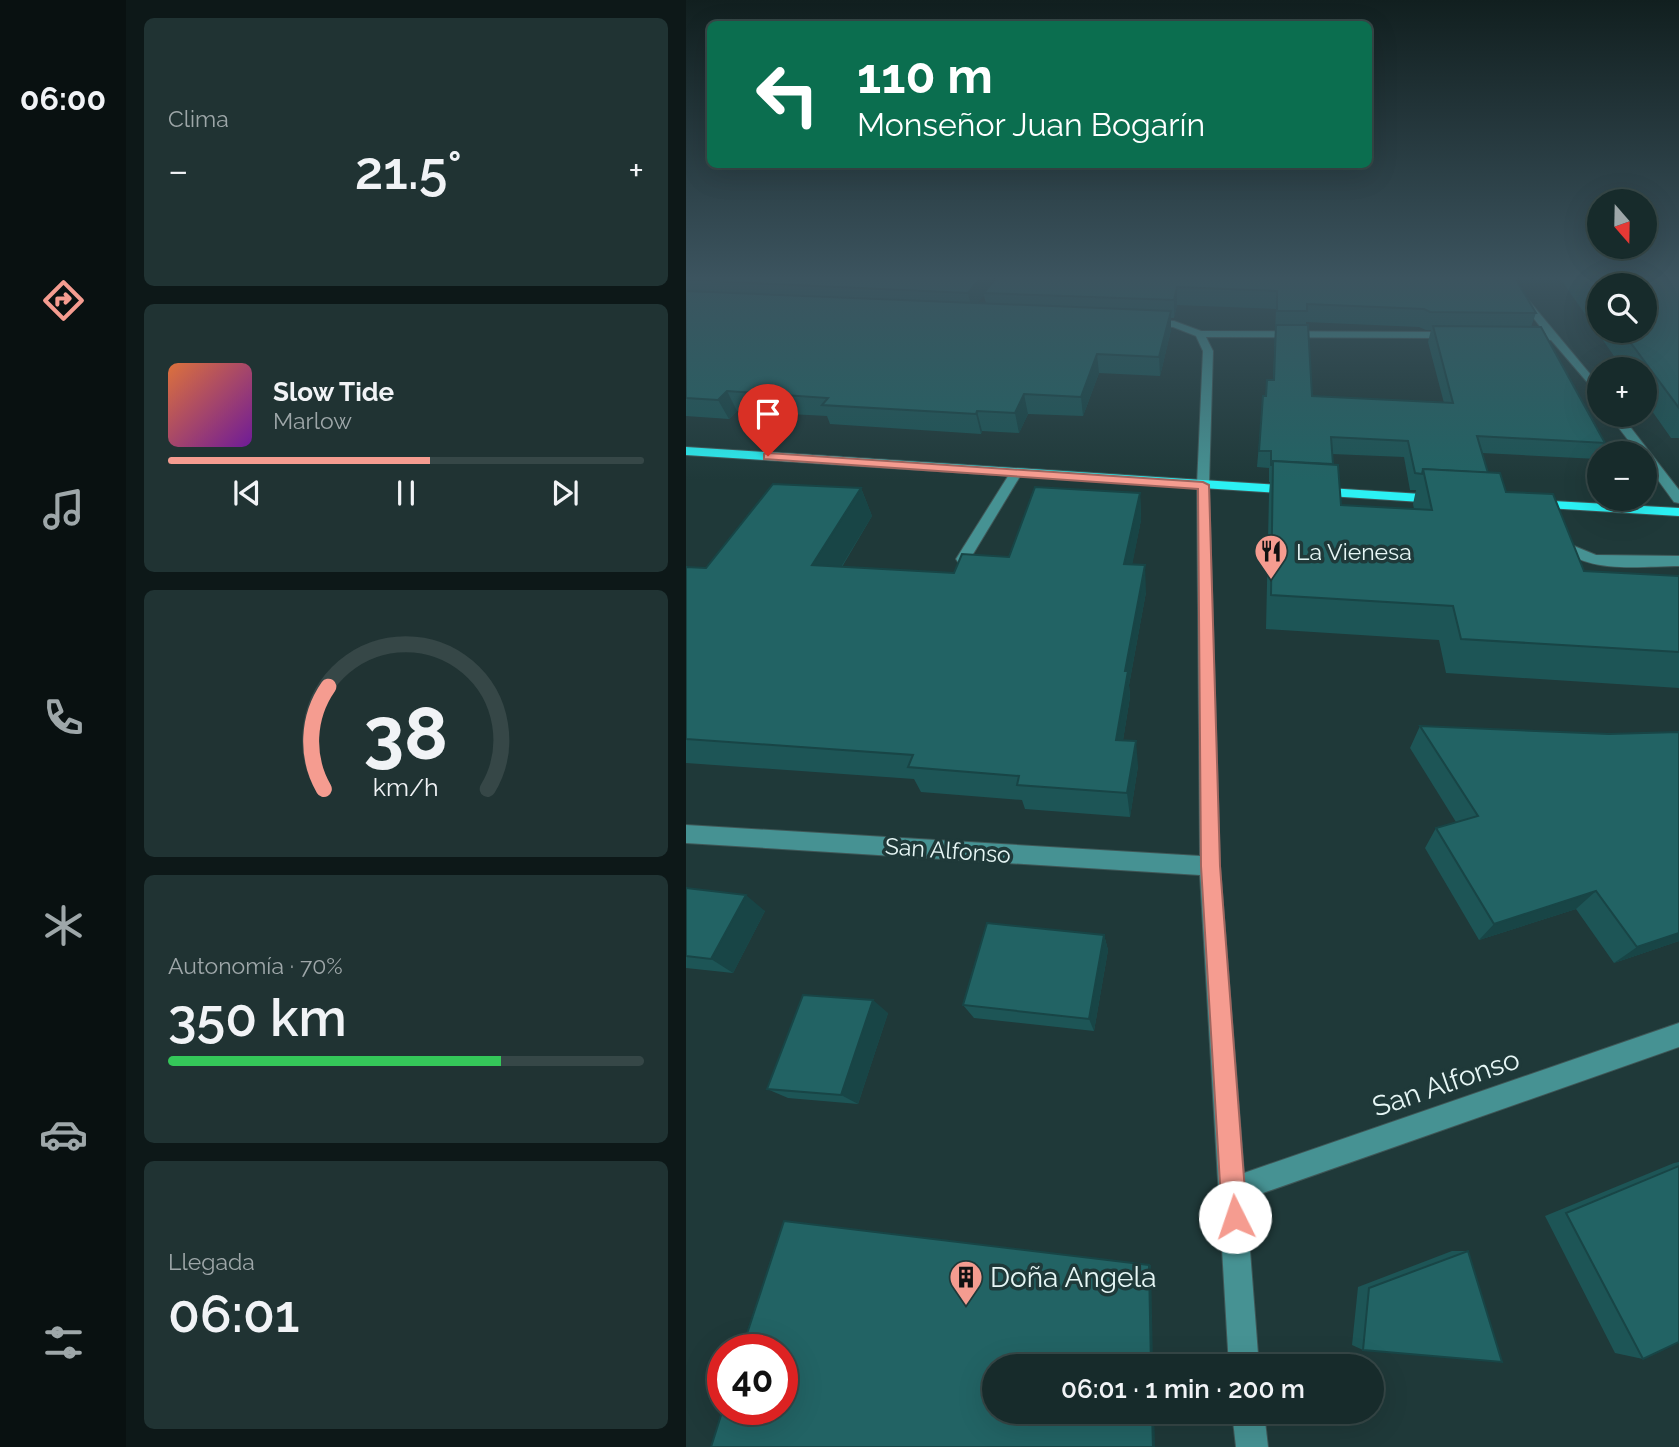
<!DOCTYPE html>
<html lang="es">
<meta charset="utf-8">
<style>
:root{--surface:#172b2b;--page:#203333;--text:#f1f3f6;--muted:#9ea7a9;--line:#364747;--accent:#f59c90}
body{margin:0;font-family:Raleway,sans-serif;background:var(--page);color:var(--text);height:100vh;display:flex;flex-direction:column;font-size:26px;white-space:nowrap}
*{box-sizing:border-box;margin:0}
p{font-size:23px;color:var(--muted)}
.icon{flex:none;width:38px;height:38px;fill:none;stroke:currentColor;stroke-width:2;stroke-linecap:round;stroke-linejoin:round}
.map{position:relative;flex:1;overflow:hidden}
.sheet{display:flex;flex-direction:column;gap:18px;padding:18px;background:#0d1818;width:560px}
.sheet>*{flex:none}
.top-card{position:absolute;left:21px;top:21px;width:665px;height:147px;border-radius:10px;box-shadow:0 7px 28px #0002,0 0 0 2px var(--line);background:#0b6e4f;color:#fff;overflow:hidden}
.needle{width:46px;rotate:160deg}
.controls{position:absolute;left:901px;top:189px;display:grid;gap:14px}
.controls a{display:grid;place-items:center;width:70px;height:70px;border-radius:50%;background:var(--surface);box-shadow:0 7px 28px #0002,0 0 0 2px var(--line);font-size:35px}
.speed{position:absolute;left:21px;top:1334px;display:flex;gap:14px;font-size:35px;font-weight:700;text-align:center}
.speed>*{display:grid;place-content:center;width:91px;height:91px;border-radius:50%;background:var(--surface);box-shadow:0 7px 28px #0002,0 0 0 2px var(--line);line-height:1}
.speed .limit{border:10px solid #d22;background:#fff;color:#111}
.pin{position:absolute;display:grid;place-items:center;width:60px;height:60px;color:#fff;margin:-72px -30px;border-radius:50% 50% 50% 0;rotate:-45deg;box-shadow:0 0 7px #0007}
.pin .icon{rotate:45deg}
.me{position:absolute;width:77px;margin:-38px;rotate:356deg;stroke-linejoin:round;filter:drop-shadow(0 0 5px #0008)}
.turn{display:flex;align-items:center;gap:24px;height:147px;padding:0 35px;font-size:32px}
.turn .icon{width:91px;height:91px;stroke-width:2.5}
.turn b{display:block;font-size:49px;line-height:60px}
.big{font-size:52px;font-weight:600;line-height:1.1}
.sheet .tile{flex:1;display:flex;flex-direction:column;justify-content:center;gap:10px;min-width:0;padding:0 24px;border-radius:10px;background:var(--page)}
.sheet .dial{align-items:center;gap:0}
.dial svg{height:182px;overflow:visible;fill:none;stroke:var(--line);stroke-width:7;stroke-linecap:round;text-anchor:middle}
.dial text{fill:var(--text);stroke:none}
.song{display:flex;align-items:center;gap:21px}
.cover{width:84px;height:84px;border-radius:10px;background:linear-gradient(135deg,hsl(20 70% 55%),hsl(280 70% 35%))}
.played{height:7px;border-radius:4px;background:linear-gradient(90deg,var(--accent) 55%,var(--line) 55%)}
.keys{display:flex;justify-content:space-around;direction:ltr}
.heat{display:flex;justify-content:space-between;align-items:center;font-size:38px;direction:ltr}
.charge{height:10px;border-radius:5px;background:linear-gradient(90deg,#34c759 70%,var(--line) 0)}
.trip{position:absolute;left:296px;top:1354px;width:402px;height:70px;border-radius:35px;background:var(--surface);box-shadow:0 7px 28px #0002,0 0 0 2px var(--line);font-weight:600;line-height:70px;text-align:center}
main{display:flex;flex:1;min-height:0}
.tabs{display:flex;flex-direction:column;width:126px;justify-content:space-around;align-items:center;background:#091111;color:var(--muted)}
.tabs .icon{width:49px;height:49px}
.tabs .current{color:var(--accent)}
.tabs b{font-size:32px;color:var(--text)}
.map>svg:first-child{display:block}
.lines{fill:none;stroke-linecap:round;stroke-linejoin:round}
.minor-casing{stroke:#3f5757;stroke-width:2}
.major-casing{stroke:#3f5757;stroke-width:2}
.minor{fill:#469293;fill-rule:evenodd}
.major{fill:#2cf1f4;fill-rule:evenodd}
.wall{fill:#1d5556;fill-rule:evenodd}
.shaded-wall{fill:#184546}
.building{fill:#226364;stroke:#184546;stroke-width:2}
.route{fill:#f59c90;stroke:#9f655e;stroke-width:2}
.labels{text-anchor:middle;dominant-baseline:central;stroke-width:7;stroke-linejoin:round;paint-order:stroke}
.poi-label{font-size:23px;fill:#e6f6f5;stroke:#1f3939;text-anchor:start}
.street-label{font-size:23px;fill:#e6f6f5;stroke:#1f3939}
.near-street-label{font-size:28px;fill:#e6f6f5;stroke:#1f3939}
.near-poi-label{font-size:28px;fill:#e6f6f5;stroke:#1f3939;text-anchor:start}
</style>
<main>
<nav class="tabs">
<b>06:00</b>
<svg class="icon current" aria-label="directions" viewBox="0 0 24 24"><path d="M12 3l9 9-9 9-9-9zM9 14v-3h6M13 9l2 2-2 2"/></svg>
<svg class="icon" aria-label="music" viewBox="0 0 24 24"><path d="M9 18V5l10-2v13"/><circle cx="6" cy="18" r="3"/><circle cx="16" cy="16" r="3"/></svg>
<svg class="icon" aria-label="phone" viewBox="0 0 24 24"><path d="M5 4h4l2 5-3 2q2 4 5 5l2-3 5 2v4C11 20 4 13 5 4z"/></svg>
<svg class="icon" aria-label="climate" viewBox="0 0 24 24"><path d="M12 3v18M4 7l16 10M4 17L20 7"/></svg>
<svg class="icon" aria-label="car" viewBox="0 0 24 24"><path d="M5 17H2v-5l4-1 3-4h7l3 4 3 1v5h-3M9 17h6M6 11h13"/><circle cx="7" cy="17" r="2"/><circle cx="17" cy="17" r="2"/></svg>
<svg class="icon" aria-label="filters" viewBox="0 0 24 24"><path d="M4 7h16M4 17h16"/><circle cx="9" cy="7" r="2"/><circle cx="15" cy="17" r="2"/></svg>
</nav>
<section class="sheet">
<div class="tile"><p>Clima</p>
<div class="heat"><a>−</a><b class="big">21.5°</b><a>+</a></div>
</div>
<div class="tile">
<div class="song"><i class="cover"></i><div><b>Slow Tide</b><p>Marlow</p></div></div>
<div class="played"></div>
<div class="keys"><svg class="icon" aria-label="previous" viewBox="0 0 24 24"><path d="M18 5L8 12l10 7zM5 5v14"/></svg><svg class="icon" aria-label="pause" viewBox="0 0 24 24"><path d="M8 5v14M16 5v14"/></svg><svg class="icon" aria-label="next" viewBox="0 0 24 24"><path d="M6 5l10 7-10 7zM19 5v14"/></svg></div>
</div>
<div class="tile dial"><svg viewBox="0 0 100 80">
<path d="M14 69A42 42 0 1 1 86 69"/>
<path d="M14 69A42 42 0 0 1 16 24" stroke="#f59c90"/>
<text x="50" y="56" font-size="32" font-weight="700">38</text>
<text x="50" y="72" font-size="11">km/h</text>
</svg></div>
<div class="tile"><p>Autonomía · 70%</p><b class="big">350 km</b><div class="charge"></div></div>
<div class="tile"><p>Llegada</p><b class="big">06:01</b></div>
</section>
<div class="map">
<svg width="993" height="1447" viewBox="0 0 993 1447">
<rect width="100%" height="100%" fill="#1f3939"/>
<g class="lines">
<defs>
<g id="minor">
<polygon points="816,278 824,278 914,386 914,397 865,340 834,338 834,334 837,333 860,334"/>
<polygon points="462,320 488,321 515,331 767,332 772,335 767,338 520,337 527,351 523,485 534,866 558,1173 993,1023 993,1047 560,1199 573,1367 543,1367 514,875 0,843 0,825 514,856 511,485 517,351 510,336 487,327 459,325 459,321"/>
<polygon points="923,415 935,415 993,490 993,503 988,502 959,462 959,453 952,453"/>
<polygon points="330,469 336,473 284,559 277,564 272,562 270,559 324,473"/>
<path d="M876 536 881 537 888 546 910 555 993 556V566C954 566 894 576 869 540Z"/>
<polygon points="546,1412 578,1412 582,1447 550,1447"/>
</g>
<g id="major">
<polygon points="0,447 751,495 758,499 751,503 0,455"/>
<polygon points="849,500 993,508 993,516 844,507 842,504"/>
</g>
</defs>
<!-- minor casing -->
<use href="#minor" class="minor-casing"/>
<!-- major casing -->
<use href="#major" class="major-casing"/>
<!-- minor -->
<use href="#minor" class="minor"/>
<!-- major -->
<use href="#major" class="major"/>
</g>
<!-- wall -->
<g class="wall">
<path d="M0 278H829L850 313 845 327 919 443 911 459 796 453 802 473 898 571 993 576V688L760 673 753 640 580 629 583 495 584 482H583V468L571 467 577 396H579L587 380 590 309 491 305 488 318H485V330L474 376 413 373 397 416 342 414 333 433 296 431 295 434 144 424 141 416 51 411 43 419 0 416ZM298 295 300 304 291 303ZM620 322 733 327 740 330H745L742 342 758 403 626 396ZM646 454 718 457 724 490H730L727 504 728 509 655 505 647 464Z"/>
<path d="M874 278H993V438H985L959 401V369H937ZM914 285 959 331H914Z"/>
<polygon points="175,488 186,516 156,567 268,573 323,557 454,493 455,520 446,564 460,592 443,685 444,697 437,740 452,766 444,817 339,809 336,800 235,792 228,779 0,763 0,567 20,568"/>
<polygon points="734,726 993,941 928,963 890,909 793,940 739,848 750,828 770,822 724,748"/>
<polygon points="0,888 79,911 47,973 0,968"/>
<polygon points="418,935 422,950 408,1031 288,1018 277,1005"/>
<polygon points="202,1013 172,1104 102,1098 81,1089"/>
<polygon points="993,1162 993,1342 957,1359 929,1353 859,1216 988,1163"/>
<polygon points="766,1251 782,1251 677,1350 666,1345 672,1287"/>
</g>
<!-- shaded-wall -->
<g class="shaded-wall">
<polygon points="294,278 312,278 298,293 298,295 286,310 282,293"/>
<polygon points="491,287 491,305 488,318 488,300"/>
<polygon points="485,311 485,330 474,376 473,357"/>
<polygon points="411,354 413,373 397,416 395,397"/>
<polygon points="41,391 51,411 43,419 32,400"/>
<polygon points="338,394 342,414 333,433 329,413"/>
<polygon points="291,411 296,431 295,434 290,414"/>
<polygon points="175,488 186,516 140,592 126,565"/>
<polygon points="454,493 455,520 441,591 438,564"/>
<polygon points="459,565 460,592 443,685 444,697 433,765 430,740 439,671"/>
<polygon points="450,741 452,766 444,817 441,793"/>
<polygon points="910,891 890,909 793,940 808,924"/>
<polygon points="60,895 79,911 47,973 25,959"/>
<polygon points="993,933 993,941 928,963 951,947"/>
<polygon points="418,935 422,950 408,1031 403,1019"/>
<polygon points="187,1000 202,1013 172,1104 155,1095"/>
<polygon points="463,1265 465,1265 467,1367 465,1367"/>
<polygon points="466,1412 468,1412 469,1447 467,1447"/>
</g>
<!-- building -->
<g class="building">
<polygon points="0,278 294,278 282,293 0,280"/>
<polygon points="310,278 829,278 850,313 744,312 738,309 621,304 621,311 591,311 591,291 491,287 488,300 298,293"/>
<polygon points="897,278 993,278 993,408 936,331 959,331 959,285 914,285 914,301"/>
<polygon points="0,291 485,311 473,357 411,354 395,397 338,394 329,413 291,411 290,414 136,405 142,398 41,391 32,400 0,398"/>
<polygon points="590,325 622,325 626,396 767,403 747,326 855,327 919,443 791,436 802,473 737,469 736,474 729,473 722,441 645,437 647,464 587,461 587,465 585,465 585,451 573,451 577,396 580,396 581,380 588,380"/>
<polygon points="587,461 652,465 655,505 746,510 737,469 814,473 820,492 867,494 898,571 993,576 993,652 775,639 767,606 585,595"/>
<polygon points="87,484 175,488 126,565 268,573 276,554 323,557 349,487 454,493 438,564 459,565 439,671 442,671 430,740 450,741 441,793 331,785 333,776 222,767 227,755 0,739 0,567 20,568"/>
<polygon points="734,726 923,734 993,732 993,933 951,947 910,891 808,924 750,828 792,816"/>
<polygon points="0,888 60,895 25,959 0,956"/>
<polygon points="301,923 418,935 403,1019 277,1005"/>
<polygon points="117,995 187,1000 155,1095 81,1089"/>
<polygon points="993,1166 993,1342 957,1359 880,1213"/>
<polygon points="98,1221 463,1265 465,1367 308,1367 308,1412 466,1412 467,1447 25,1447 37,1409 96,1409 96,1349 56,1349"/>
<polygon points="782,1251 816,1362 677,1350 683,1288"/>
</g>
<!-- sky -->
<linearGradient id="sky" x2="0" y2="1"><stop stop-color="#111f1f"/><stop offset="0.58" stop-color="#3c545f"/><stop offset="1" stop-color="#3c545f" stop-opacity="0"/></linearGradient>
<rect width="993" height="480" fill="url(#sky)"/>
<!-- route -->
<polygon class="route" points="82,453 517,482 523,485 534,866 561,1217 557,1226 549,1230 540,1226 536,1217 515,866 512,489 78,459 78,454"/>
<!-- icons -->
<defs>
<symbol id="restaurant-pin" viewBox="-11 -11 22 30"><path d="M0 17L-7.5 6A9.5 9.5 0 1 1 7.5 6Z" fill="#f59c90" stroke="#1f3939"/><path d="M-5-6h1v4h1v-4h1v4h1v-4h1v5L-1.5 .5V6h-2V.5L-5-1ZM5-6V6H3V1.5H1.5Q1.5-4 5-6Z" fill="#111"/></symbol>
<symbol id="building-pin" viewBox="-11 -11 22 30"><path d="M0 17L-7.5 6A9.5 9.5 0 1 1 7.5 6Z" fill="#f59c90" stroke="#1f3939"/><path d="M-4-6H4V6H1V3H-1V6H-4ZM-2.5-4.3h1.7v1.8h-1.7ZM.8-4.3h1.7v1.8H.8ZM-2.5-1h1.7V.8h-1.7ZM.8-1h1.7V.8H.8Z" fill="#111"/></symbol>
</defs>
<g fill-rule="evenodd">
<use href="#restaurant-pin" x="566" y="532" width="38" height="52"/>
<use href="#building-pin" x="261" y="1258" width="38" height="52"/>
</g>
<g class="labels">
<!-- poi labels -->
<g class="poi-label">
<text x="610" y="551">La Vienesa</text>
</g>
<!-- street labels -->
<g class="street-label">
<text transform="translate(262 850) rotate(4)">San Alfonso</text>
</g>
<!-- near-street labels -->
<g class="near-street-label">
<text transform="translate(760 1083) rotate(-19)">San Alfonso</text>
</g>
<!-- near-poi labels -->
<g class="near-poi-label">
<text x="304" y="1277">Doña Angela</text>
</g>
</g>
</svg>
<div class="controls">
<a><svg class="needle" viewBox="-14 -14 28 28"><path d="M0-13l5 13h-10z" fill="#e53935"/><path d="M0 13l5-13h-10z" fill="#9ea7a9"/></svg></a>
<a><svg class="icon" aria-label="search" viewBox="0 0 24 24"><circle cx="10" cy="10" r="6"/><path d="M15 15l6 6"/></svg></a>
<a>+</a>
<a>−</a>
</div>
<div class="speed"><div class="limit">40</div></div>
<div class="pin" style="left:82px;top:456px;background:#d93025"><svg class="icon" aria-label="arrive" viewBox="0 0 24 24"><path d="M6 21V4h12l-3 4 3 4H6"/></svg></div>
<svg class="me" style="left:549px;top:1217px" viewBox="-20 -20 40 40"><circle r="19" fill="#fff"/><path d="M0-13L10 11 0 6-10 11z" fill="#f59c90"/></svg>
<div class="trip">06:01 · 1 min · 200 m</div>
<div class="top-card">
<div class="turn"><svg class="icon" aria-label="left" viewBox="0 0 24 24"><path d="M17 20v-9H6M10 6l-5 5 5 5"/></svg><div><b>110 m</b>Monseñor Juan Bogarín</div></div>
</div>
</div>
</main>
